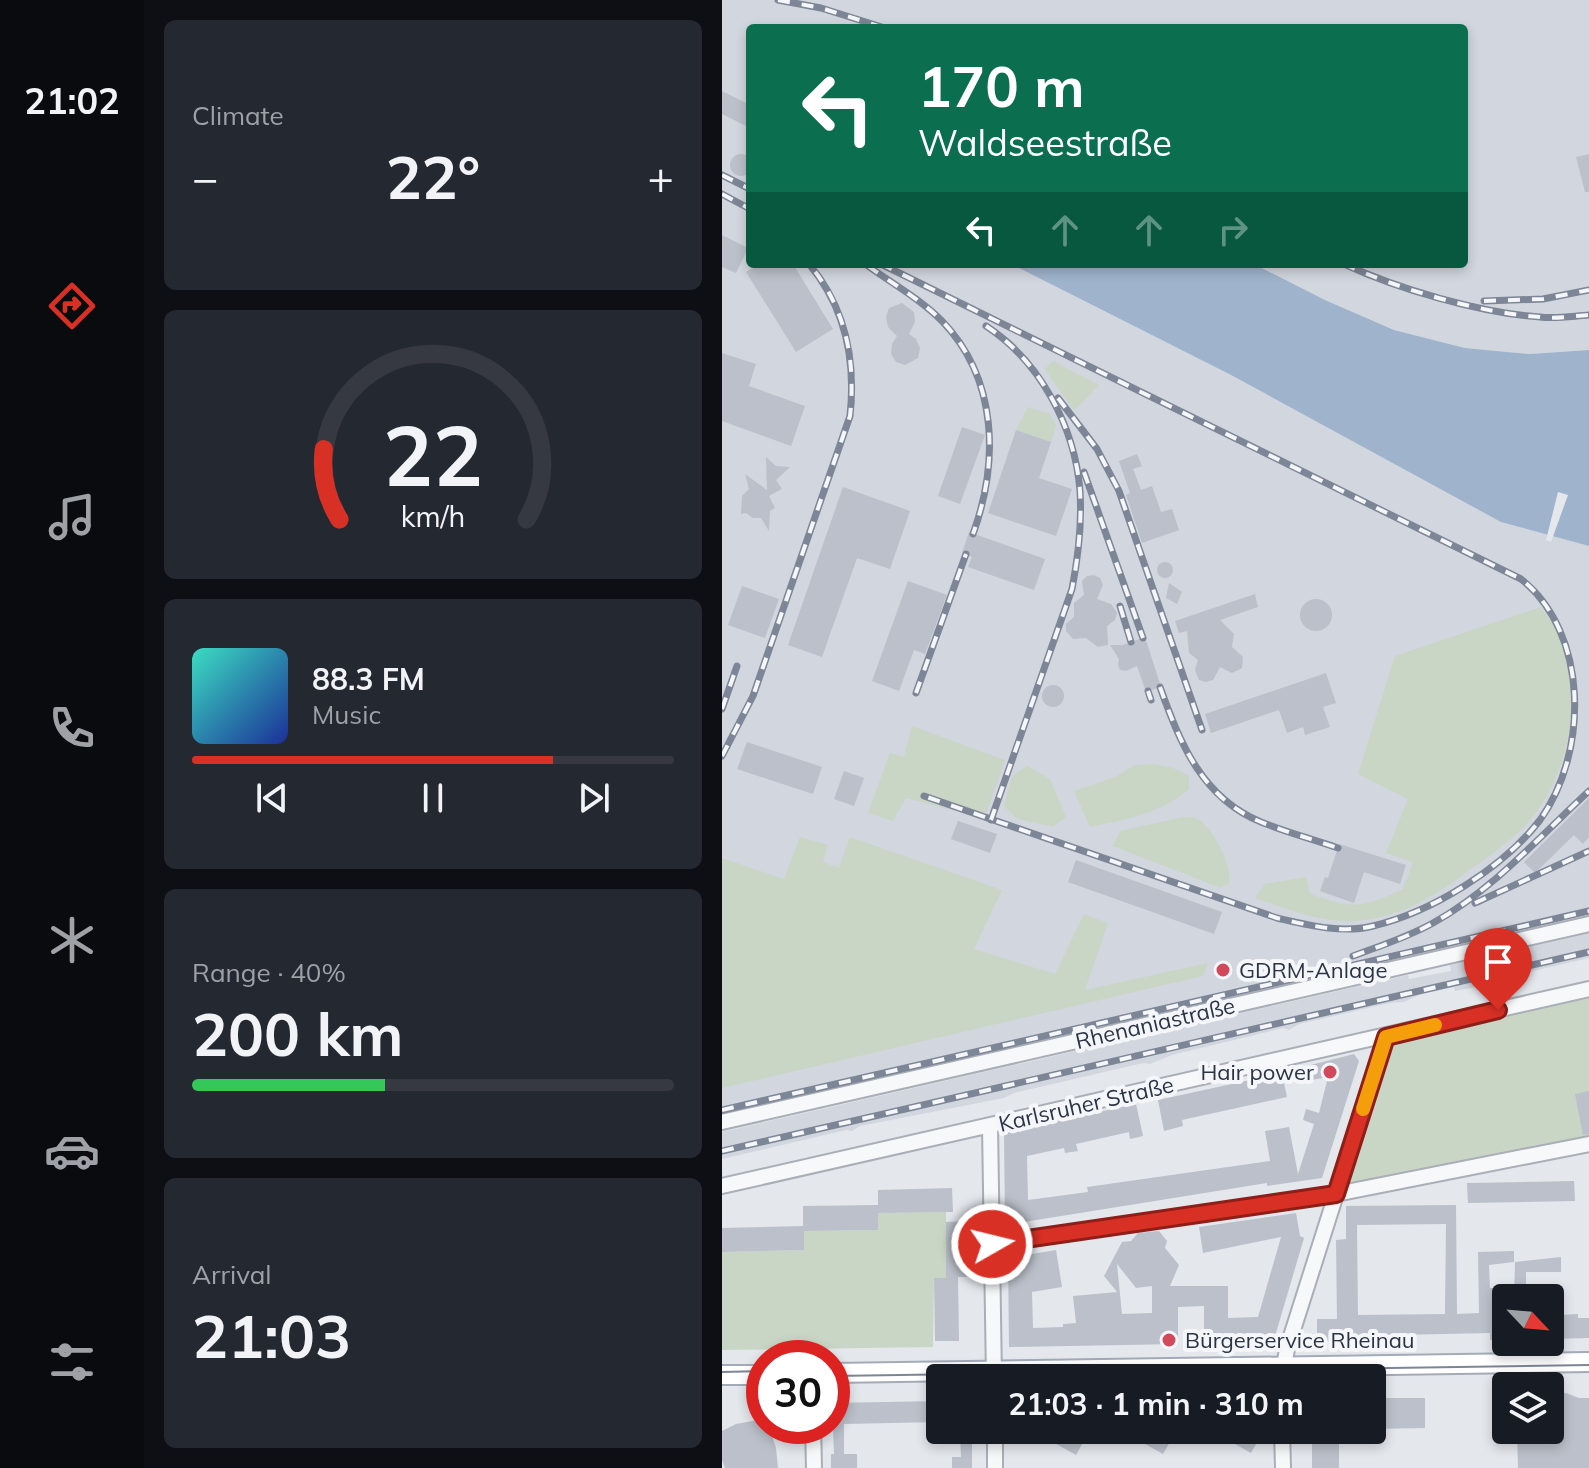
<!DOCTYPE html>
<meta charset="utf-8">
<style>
:root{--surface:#171b24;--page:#242831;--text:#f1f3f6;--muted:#9ea1a6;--line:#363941;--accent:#d93025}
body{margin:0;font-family:Mulish,sans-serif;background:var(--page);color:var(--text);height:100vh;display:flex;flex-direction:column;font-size:30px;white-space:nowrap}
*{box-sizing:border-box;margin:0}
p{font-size:26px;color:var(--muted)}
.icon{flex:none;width:44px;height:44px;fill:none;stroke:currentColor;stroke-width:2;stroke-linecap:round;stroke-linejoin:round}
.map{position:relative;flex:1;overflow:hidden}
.drawer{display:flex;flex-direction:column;gap:20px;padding:20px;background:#0d0f14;width:578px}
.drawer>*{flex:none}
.banner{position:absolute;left:24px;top:24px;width:722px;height:244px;border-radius:8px;box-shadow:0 4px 12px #0003;background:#0b6e4f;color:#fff;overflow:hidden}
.needle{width:52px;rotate:116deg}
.buttons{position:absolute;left:770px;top:1284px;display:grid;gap:16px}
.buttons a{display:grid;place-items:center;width:72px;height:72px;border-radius:8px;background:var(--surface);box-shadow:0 4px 12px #0003;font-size:40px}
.speed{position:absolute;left:24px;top:1340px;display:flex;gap:16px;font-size:40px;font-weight:700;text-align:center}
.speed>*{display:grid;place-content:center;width:104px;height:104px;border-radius:50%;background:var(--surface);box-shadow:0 4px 12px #0003;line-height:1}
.speed .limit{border:12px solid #d22;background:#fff;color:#111}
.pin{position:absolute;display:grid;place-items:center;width:68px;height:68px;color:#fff;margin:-82px -34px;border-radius:50% 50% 50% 0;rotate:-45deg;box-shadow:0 0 8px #0007}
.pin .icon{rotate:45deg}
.me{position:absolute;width:88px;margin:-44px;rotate:82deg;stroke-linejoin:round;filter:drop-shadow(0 0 6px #0008)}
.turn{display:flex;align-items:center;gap:28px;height:168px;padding:0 40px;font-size:36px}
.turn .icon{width:104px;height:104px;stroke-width:2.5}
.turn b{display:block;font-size:56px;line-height:68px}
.lanes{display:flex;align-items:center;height:76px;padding:0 40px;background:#0003;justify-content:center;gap:40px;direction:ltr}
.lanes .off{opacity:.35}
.big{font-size:60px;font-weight:700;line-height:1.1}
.drawer .card{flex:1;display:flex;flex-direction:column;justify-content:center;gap:12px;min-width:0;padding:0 28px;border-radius:12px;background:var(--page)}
.drawer .dial{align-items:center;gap:0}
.dial svg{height:208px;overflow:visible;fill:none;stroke:var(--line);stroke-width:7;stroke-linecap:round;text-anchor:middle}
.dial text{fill:var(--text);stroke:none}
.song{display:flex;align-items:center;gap:24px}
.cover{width:96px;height:96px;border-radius:12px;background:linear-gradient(135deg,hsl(170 70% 55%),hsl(230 70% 35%))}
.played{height:8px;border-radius:4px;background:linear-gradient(90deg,var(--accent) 75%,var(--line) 75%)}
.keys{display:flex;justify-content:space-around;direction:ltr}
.heat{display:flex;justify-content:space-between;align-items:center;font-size:44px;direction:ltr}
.charge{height:12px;border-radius:6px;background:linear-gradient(90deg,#34c759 40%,var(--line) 0)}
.trip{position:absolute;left:204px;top:1364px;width:460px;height:80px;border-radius:8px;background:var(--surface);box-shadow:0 4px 12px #0003;font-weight:700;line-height:80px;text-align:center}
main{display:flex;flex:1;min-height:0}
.tabs{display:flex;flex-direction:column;width:144px;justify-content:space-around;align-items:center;background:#090b0e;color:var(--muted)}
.tabs .icon{width:56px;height:56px}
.tabs .active{color:var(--accent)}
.tabs b{font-size:36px;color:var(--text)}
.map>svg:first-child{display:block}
.built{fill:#d2d6de}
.green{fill:#c9d6c5}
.water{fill:#9fb4cc}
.pier{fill:#e4e7ec}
.building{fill:#bbc0ca;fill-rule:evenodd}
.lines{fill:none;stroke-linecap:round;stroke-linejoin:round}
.minor-casing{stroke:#a9aeb7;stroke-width:18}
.major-casing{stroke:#a3abb8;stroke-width:22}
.minor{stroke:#f7f8fa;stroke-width:14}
.major{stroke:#fff;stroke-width:18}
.tram{stroke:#7d8696;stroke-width:2}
.rail-casing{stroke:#7d8696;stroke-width:7}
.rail{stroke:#f4f6f9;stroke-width:4;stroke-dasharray:12;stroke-linecap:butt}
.route-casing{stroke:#8d1f18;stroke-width:20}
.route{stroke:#d93025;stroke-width:14}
.slow{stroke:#f59e0b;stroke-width:14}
.poi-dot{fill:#d1495b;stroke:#f4f6f9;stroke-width:3}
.labels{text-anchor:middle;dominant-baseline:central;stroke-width:8;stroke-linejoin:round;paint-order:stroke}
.poi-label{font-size:22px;fill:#2b3445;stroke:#f4f6f9;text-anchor:start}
.street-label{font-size:22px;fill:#2b3445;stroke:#f4f6f9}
</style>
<main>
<nav class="tabs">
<b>21:02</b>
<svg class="icon active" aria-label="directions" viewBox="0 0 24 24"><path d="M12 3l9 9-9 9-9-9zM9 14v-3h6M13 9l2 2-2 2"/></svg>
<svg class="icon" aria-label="music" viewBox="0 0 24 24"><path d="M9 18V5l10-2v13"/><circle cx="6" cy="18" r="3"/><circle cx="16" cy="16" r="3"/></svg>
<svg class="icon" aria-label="phone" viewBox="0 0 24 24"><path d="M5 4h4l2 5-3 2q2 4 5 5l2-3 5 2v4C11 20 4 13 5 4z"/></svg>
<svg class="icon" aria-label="climate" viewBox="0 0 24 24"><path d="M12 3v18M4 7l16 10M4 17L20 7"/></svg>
<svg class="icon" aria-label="car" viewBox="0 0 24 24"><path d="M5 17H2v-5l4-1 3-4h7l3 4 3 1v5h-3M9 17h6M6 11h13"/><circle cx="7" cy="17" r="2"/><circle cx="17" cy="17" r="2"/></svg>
<svg class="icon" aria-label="filters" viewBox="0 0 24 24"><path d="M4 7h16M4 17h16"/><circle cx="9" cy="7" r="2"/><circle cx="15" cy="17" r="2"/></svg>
</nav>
<section class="drawer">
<div class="card"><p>Climate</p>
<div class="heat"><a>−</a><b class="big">22°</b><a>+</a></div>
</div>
<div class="card dial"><svg viewBox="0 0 100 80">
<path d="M14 69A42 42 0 1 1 86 69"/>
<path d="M14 69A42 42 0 0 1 8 42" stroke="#d93025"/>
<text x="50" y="56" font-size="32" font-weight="700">22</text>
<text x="50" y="72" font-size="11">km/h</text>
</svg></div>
<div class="card">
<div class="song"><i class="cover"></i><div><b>88.3 FM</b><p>Music</p></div></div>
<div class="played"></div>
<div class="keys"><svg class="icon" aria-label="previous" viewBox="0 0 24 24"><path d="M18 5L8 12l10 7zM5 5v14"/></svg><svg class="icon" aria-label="pause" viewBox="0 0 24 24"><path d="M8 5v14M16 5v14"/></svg><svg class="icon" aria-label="next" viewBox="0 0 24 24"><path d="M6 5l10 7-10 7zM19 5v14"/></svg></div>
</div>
<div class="card"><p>Range · 40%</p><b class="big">200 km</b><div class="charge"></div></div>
<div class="card"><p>Arrival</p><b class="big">21:03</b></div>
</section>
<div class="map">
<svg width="867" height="1468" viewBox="0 0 867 1468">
<rect width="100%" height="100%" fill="#e4e7ec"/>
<!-- built -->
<g class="built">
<polygon points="0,0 867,0 867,350 807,354 743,348 672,330 603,300 532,264 742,264 742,28 28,28 28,264 289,264 509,375 779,521 867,546 867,914 0,1114"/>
<polygon points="867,933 867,958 771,980 764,985 733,991 732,987 699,994 682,1002 668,1003 577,1024 567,1030 561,1028 450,1055 428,1064 421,1063 292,1093 282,1098 138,1126 130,1131 124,1130 0,1159 0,1132 686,975 687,979 729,971 728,965"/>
</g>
<!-- green -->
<g class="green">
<polygon points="331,361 377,385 352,411 323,369"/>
<polygon points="306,407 328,414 334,426 329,442 294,430"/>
<path d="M819 607C825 617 834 627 839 638 863 697 846 782 802 827 786 843 767 856 749 869 715 895 678 918 634 921 599 923 566 909 533 898L543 884 584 877 588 894C633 909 638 909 681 889L691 862 664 853 686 799 636 774 673 656Z"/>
<polygon points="190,726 283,760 265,812 230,810 184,798 171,821 146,813 168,753 182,757"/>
<path d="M432 764 451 768 467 776V789C439 814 404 819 368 827L352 791 393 777 413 765Z"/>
<polygon points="305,766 328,779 344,817 331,827 296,819 282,806 290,776"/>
<path d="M461 817C466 817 471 817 475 819 490 825 511 867 507 883L499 888 391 846 398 831Z"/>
<polygon points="78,837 106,845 101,862 117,868 128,837 280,890 252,949 333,974 362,914 386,923 363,990 486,963 481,976 0,1088 0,858 62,879"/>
<polygon points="867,997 867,1143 614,1194 668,1043"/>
<polygon points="224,1212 224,1278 212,1278 211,1347 0,1350 0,1252 81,1250 82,1231 156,1230 156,1213"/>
</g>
<!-- water -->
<polygon class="water" points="289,264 532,264 603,300 672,330 743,348 807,354 867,350 867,546 779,522 509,375"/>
<!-- pier -->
<polygon class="pier" points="836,492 846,495 829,542 824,540"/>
<!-- building -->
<g class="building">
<polygon points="0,91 28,105 28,128 0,114"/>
<polygon points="867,154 867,192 863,192 854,157"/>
<circle cx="19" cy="165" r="11"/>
<polygon points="0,235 26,248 14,273 0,267"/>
<polygon points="38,264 71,264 111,329 74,352 24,272"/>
<polygon points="180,303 192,312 193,322 187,334 194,339 198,348 196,358 183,365 174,362 169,354 170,344 175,336 166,327 164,317 167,308"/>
<polygon points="0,353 34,364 27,386 83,406 69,446 0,421"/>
<polygon points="240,427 263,435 238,504 216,496"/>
<polygon points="294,430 329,442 317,478 350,489 334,536 266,513"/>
<polygon points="415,454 420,466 411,469 419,490 430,486 439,512 450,509 457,530 420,543 404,495 408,493 397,461"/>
<polygon points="44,457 54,466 68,467 54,480 60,489 47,496 53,508 48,511 47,531 39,518 31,518 24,513 19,514 20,496 27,489 23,474 45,490"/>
<polygon points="121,487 188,511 168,569 135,558 100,657 66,645"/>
<polygon points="247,532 323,559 312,590 246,567 250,557 240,553"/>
<circle cx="443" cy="570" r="8"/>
<polygon points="372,575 378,578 381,585 375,599 389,604 395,613 393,620 385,626 386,645 376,647 364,638 351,639 344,631 344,624 352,617 352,603 362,595 360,581 365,576"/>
<polygon points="186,581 225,595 203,654 192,650 177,691 150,681"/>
<polygon points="447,583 460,592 455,604 444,598"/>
<polygon points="20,586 57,599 43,638 6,625"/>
<polygon points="533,594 536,607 498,620 512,634 510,647 521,657 520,668 510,673 498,667 491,680 484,682 477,680 473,670 476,660 467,653 465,631 457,633 453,621"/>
<circle cx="594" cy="615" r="16"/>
<polygon points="423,637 439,687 424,692 415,666 404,671 398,670 396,665 397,659 388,645 401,645"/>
<polygon points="604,673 614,703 601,707 608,727 583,735 581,727 565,733 557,710 489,733 483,714"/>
<circle cx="331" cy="696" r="11"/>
<polygon points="25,742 100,767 91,794 15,769"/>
<polygon points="122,771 142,778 132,806 112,799"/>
<polygon points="867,798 867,837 861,844 852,835 813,873 802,862"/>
<polygon points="236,821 275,834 268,853 229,839"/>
<polygon points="617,844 684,865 678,884 642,872 632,903 598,891 603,877 606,878"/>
<polygon points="354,860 500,912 492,934 346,882"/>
<polygon points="632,1054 637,1061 600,1178 545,1186 545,1183 283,1225 282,1132 414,1104 421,1136 408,1139 407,1132 354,1144 356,1151 343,1153 342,1148 305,1156 306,1200 366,1192 365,1187 548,1161 543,1131 567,1127 576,1174 592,1124 581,1120 584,1109 597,1113 606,1077 584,1081 581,1067"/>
<polygon points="560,1073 565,1097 460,1120 461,1126 442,1131 436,1100"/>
<polygon points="867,1091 867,1134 861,1135 853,1094"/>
<polygon points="852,1181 853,1201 746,1203 745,1183"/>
<polygon points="230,1188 231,1212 156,1213 156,1230 82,1231 82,1250 0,1252 0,1228 81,1226 81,1206 156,1205 156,1190"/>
<path d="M734 1205 735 1314 757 1313 756 1252 792 1251V1262L767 1265 768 1288H784V1339L768 1340V1333L628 1336V1342H595V1319H615L614 1240 624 1239V1206ZM724 1224 723 1314 636 1315 635 1225Z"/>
<path d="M574 1213 578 1236 582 1238 551 1343 482 1344V1306L456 1307V1344L287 1347 286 1258 334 1250 340 1287 310 1292 311 1328 341 1327V1324L354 1323 351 1296 395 1292 382 1276 400 1242 409 1241 416 1233 437 1231 445 1241 443 1248 457 1265 448 1286H506V1318L536 1317 559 1237 481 1253 477 1227ZM395 1264 414 1288 430 1286V1313L400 1314Z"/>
<polygon points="246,1221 247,1277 236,1277 237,1341 213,1341 212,1278 224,1278 224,1222"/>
<polygon points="839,1257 839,1272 804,1272 804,1298 792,1298 793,1262"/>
<polygon points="840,1294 840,1315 856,1314 856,1318 867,1318 867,1338 828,1339 828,1295"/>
<polygon points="828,1393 844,1393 857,1398 867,1398 867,1468 796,1468 795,1430 828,1430"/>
<polygon points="650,1398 703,1398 703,1428 650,1429"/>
<polygon points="218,1401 218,1422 122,1424 122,1454 135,1454 135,1468 109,1468 109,1454 112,1454 110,1403"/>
<polygon points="42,1419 42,1426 47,1426 54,1448 56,1468 3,1468 0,1460 0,1431 14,1424"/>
<polygon points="309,1430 368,1430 354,1455"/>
<polygon points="398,1430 455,1430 441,1454"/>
<polygon points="488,1430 542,1430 529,1453"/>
<rect x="590" y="1430" width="27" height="38"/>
<polygon points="238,1432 250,1432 250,1468 230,1468 230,1457 239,1457"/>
</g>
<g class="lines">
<defs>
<g id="minor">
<polyline points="0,1122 867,924"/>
<polyline points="268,1126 272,1378"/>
<polyline points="0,1186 867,989"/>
<polyline points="270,1244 614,1194 867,1144"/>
<polyline points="560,1378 565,1349 664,1037"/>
<polyline points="91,1426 92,1468"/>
<polyline points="273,1430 273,1468"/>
<polyline points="560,1430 561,1468"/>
</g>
<g id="major">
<polyline points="110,1373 867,1362"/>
<polyline points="0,1375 42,1375"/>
</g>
</defs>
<!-- minor casing -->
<use href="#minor" class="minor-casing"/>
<!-- major casing -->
<use href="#major" class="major-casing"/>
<!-- minor -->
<use href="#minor" class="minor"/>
<!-- major -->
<use href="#major" class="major"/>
<!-- tram -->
<g class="tram">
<polyline points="0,1372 42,1371"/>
<polyline points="110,1376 867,1365"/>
</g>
<defs>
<g id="rail">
<polyline points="56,0 99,8 163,28"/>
<polyline points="0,175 28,189"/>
<polyline points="0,194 28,209"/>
<path d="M159 264 799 579C867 633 867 752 818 820 781 868 710 912 651 926 620 934 586 925 555 918L202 796"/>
<path d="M622 264C676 289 758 313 818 317 834 319 851 316 867 315"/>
<path d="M146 266C171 284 198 299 220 321 276 379 277 462 251 534"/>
<polyline points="762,301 821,299 867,290"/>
<path d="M264 326C318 361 353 427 358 491 360 523 356 558 350 589L269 820"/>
<polyline points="336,398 375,449 397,491 480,730"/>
<polyline points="362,472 421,638"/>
<polyline points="398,606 409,642"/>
<path d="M438 687C458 743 480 798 539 822 564 832 590 839 616 848"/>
<polyline points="426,691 429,700"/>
<polyline points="194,693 244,554"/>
<polyline points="0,709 15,666"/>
<path d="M0 756 31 696 128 416C134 360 124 308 87 264"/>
<polyline points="753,903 867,851"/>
<path d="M631 956C658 946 686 937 711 923 772 889 817 837 867 791"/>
<polyline points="0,1110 867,911"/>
<polyline points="0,1151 867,952"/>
</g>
</defs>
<!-- rail casing -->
<use href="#rail" class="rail-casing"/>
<!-- rail -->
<use href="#rail" class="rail"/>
</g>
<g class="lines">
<defs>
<polyline id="route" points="270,1244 614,1194 664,1037 776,1010"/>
</defs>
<!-- route casing -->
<use href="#route" class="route-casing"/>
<!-- route -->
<use href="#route" class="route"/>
<!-- slow -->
<polyline class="slow" points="641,1109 664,1037 713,1025"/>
</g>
<!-- markers -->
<g class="poi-dot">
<circle cx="501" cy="970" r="8"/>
<circle cx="608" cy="1072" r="8"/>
<circle cx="447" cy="1340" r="8"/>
</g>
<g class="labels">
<!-- poi labels -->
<g class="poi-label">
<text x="517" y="970">GDRM-Anlage</text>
<text x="592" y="1072" text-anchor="end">Hair power</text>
<text x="463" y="1340">Bürgerservice Rheinau</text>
</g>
<!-- street labels -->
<g class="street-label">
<text transform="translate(433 1023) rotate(-13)">Rhenaniastraße</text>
<text transform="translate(364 1104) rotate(-13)">Karlsruher Straße</text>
</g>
</g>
</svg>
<div class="buttons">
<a><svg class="needle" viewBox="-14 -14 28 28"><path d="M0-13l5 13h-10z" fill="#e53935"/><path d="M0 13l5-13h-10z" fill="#9ea1a6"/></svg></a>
<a><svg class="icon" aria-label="layers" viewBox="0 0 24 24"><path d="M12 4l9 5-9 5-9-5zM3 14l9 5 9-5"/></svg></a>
</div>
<div class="speed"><div class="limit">30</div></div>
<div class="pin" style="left:776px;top:1010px;background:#d93025"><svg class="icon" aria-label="arrive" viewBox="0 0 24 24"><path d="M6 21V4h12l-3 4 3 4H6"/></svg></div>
<svg class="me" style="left:270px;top:1244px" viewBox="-20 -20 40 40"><circle r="17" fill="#d93025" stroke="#fff" stroke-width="3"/><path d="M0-11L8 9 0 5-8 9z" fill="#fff"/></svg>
<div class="trip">21:03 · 1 min · 310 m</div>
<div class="banner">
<div class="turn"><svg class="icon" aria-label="left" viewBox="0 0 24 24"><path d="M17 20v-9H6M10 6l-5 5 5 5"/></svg><div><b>170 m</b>Waldseestraße</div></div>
<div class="lanes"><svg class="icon" aria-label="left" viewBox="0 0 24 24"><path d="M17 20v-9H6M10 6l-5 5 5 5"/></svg><svg class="icon off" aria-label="ahead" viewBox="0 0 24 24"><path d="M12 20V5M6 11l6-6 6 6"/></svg><svg class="icon off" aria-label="ahead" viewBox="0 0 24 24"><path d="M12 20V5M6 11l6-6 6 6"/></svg><svg class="icon off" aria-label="right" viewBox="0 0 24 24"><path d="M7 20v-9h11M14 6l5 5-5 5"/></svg></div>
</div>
</div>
</main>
